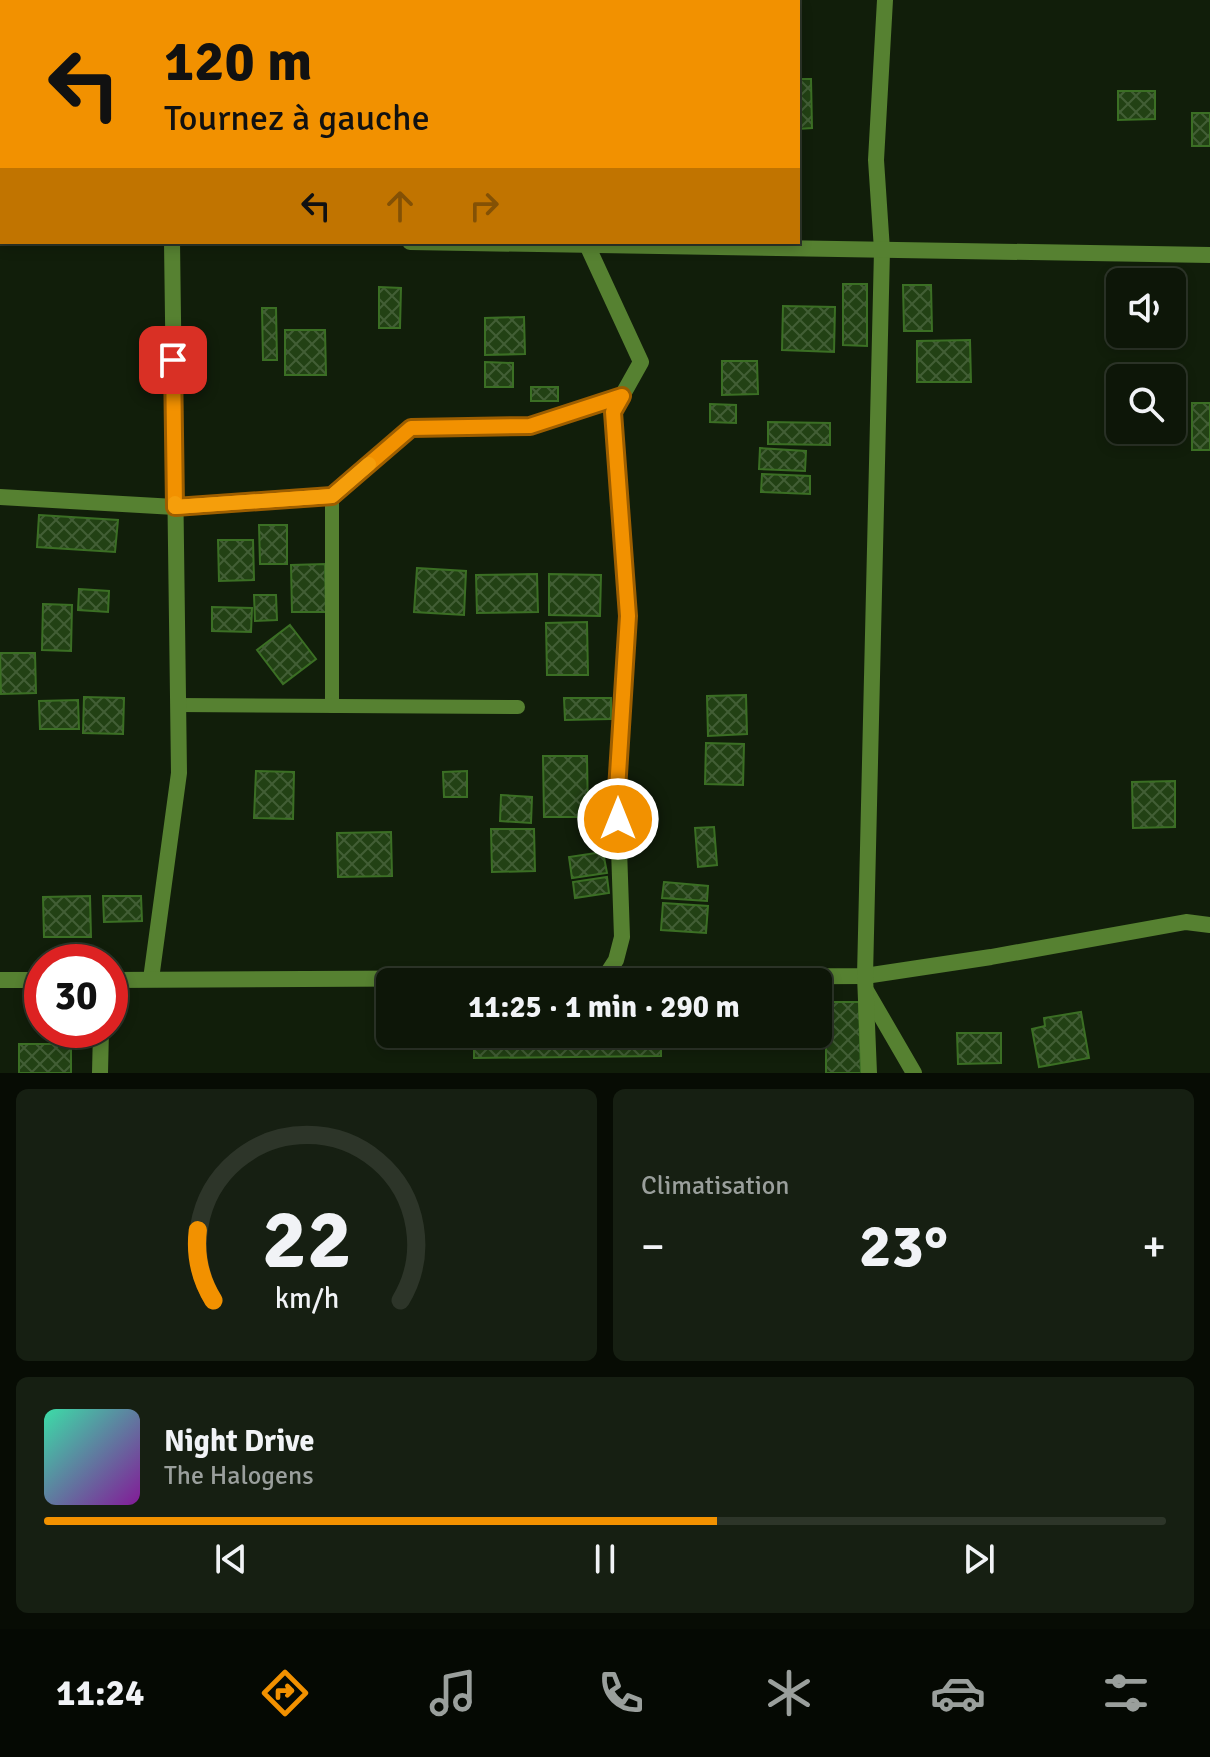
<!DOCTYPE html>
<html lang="fr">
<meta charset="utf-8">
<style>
:root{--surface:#0d1608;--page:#161f12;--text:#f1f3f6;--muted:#9a9f9c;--line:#2d3529;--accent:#f29100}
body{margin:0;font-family:Signika,sans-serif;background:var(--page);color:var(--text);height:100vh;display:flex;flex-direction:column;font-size:30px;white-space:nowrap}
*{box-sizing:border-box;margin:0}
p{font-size:26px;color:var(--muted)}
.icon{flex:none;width:44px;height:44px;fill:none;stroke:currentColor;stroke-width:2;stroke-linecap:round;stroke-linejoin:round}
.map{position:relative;height:1073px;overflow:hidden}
.panel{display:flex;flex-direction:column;gap:16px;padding:16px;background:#070c04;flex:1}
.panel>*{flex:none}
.guide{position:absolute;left:0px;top:0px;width:800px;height:244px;box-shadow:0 4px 12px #0003,0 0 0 2px var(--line);background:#f29100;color:#111;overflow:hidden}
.buttons{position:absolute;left:1106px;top:268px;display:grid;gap:16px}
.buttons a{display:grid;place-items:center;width:80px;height:80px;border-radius:12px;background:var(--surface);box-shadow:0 4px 12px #0003,0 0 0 2px var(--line);font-size:40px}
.speed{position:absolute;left:24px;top:944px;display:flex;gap:16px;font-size:40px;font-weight:700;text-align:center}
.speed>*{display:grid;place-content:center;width:104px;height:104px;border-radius:50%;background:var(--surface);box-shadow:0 4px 12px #0003,0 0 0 2px var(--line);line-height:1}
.speed .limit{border:12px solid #d22;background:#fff;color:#111}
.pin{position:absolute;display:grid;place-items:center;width:68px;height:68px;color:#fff;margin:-34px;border-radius:16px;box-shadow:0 4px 12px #0006}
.me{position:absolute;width:88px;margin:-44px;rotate:0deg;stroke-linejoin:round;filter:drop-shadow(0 0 6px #0008)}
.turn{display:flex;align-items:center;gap:28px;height:168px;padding:0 32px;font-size:36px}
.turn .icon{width:104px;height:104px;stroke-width:2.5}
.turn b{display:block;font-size:56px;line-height:68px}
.lanes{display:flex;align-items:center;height:76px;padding:0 32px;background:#0003;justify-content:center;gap:40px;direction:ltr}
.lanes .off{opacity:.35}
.big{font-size:60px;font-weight:800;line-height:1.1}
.panel .tile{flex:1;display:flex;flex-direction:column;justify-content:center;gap:12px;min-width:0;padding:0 28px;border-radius:12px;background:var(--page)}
.panel .dial{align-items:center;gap:0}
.dial svg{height:208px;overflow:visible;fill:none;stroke:var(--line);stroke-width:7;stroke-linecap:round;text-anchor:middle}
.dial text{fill:var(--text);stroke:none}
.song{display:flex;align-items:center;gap:24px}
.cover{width:96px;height:96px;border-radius:12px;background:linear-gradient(135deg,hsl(160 70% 55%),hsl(290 70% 35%))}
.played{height:8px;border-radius:4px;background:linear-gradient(90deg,var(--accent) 60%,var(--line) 60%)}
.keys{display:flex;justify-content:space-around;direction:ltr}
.heat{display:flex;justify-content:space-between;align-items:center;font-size:44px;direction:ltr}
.panel .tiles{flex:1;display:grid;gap:16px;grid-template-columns:1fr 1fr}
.tile:last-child{grid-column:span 2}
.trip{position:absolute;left:376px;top:968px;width:456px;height:80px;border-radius:12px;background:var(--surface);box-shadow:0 4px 12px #0003,0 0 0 2px var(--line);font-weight:800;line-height:80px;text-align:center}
.tabs{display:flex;height:128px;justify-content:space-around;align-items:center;background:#050903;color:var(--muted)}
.tabs .icon{width:56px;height:56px}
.tabs .selected{color:var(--accent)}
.tabs b{font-size:36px;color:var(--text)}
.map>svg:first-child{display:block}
.building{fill:url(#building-cross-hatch);stroke:#3b6f24;stroke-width:2}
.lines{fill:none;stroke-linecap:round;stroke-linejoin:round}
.service{stroke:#568131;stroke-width:14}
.minor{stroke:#568131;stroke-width:16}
.tertiary{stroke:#568131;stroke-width:16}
.route-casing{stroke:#9d5e00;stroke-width:20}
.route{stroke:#f29100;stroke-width:14}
.slow{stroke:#f59e0b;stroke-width:14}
</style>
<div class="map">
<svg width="1210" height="1073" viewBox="0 0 1210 1073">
<defs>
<pattern id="building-cross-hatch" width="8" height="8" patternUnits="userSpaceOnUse" patternTransform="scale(2)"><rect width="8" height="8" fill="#224114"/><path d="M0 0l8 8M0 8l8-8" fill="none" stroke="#425e35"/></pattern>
</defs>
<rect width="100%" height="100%" fill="#111e0a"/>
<!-- building -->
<g class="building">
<rect x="64" y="0" width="51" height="2"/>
<polygon points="798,79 811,79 812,128 798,129"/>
<polygon points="1118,91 1155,91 1155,119 1118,120"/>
<rect x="0" y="99" width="2" height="52"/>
<rect x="1192" y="113" width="18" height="33"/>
<polygon points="843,284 867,284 867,346 843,345"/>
<polygon points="903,285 931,285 932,331 904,331"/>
<polygon points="379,287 401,288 400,328 379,328"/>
<polygon points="783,306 835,307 834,352 782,350"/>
<polygon points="262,308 276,308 277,360 263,360"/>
<polygon points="524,317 525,354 485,355 485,318"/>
<polygon points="285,330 325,330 326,375 285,375"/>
<polygon points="970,340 971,382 917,382 917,341"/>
<polygon points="722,361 757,361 758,394 722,395"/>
<polygon points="485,362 513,363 513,387 485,387"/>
<rect x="531" y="387" width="27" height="14"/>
<rect x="1192" y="403" width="18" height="47"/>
<polygon points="710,404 736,405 736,423 710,422"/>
<polygon points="768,422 830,423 830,445 768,444"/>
<polygon points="760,448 806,451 805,471 759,469"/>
<polygon points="762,474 810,476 810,494 761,492"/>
<polygon points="39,515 118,520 115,552 37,547"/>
<polygon points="259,525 287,525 287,564 260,564"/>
<polygon points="218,540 253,540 254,580 219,581"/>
<polygon points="325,564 326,612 292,612 291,565"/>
<polygon points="417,568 466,571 464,615 414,612"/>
<polygon points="537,574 538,612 477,613 476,575"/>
<polygon points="549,574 601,575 600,616 549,615"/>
<polygon points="79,589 109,591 108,612 78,610"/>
<polygon points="254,595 276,595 277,620 255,621"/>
<polygon points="43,604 72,605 71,651 42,650"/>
<polygon points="212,607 252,608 251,632 212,631"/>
<polygon points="587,622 588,675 547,675 546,623"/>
<polygon points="290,625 316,659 283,684 257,650"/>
<polygon points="0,653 35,653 36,693 1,694"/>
<polygon points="746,695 747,734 708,736 707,696"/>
<polygon points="84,697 124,698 123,734 83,733"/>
<polygon points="564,698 611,698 611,719 565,720"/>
<polygon points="78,700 79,729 40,729 39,701"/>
<polygon points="706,743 744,744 743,785 705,784"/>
<polygon points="543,756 587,756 588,817 544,817"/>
<polygon points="256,771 294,772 293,819 254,818"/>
<polygon points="467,771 467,797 444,797 443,772"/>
<polygon points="1175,781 1175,827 1133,828 1132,782"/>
<polygon points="501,795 532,797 531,823 500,821"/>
<polygon points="714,827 717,865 698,867 695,828"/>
<polygon points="491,829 534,829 535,871 492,872"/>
<polygon points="391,832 392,876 338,877 337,833"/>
<polygon points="603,852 607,873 572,878 569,857"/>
<polygon points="607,877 609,893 575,898 573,882"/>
<polygon points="664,882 708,886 707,901 662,898"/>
<polygon points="90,896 91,937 44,937 43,897"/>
<polygon points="103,896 141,896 142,921 104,922"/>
<polygon points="663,903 708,906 706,933 661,930"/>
<polygon points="818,1002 859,1002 861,1073 826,1073 826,1036 772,1037 772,1034 818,1034"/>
<polygon points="1081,1012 1089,1058 1039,1067 1032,1029 1045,1026 1044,1018"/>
<polygon points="957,1033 1001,1033 1001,1063 958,1064"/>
<polygon points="474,1034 661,1034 661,1056 474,1058"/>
<rect x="19" y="1044" width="52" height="29"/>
</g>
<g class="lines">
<!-- service -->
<g class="service">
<polyline points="332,496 332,706"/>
<polyline points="175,507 332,496 411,428 530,426 622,396"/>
<polyline points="178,705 518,707"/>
</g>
<!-- minor -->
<g class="minor">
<polyline points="178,2 178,0"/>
<polyline points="587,245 641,362 613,412 628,616 617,790 622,937 616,960 605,977"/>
<polyline points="0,497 175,507"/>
<polyline points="151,979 179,773 172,242"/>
<polyline points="0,980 42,980"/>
<polyline points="110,980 865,976 991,957 1186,922 1210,925"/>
<polyline points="867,992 914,1073"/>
<polyline points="100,1073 101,1030"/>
<polyline points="869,1073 865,976 882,250 876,160 885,0"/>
</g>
<!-- tertiary -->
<g class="tertiary">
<polyline points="0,235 2,235"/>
<polyline points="410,242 1210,255"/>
</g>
</g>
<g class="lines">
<defs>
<polyline id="route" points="173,360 175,507 332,496 411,428 530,426 622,396 613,412 628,616 617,790 618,819"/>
</defs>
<!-- route casing -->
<use href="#route" class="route-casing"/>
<!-- route -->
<use href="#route" class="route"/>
<!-- slow -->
<polyline class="slow" points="175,503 175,507 332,496 369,464"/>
</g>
</svg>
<div class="buttons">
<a><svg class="icon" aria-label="sound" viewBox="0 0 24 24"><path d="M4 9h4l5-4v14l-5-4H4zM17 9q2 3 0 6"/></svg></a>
<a><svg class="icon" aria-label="search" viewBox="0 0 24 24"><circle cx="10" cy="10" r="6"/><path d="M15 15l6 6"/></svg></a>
</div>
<div class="speed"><div class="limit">30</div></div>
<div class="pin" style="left:173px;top:360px;background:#d93025"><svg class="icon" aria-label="arrive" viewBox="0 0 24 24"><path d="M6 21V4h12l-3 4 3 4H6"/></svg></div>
<svg class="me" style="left:618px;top:819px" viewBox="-20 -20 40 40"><circle r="17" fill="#f29100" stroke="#fff" stroke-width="3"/><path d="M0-11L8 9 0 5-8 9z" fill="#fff"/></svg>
<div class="trip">11:25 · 1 min · 290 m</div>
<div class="guide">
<div class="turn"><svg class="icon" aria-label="left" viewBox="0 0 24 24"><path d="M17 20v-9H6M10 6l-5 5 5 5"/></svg><div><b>120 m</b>Tournez à gauche</div></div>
<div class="lanes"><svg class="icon" aria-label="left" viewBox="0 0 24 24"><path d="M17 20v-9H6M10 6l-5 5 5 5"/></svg><svg class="icon off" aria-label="ahead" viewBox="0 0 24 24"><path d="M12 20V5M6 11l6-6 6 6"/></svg><svg class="icon off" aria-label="right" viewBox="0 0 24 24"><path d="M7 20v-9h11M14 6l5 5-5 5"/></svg></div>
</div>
</div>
<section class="panel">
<div class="tiles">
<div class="tile dial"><svg viewBox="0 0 100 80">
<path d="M14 69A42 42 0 1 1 86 69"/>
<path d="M14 69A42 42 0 0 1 8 42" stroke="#f29100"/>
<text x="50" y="56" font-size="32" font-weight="700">22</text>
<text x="50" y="72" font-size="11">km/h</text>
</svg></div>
<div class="tile"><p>Climatisation</p>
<div class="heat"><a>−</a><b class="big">23°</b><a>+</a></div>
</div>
<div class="tile">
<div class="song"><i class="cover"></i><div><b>Night Drive</b><p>The Halogens</p></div></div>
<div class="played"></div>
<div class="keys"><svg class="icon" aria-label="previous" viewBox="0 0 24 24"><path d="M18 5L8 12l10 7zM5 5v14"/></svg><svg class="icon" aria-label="pause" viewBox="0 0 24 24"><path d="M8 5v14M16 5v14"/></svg><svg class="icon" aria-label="next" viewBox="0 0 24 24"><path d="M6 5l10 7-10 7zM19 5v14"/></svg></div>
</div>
</div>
</section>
<nav class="tabs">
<b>11:24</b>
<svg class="icon selected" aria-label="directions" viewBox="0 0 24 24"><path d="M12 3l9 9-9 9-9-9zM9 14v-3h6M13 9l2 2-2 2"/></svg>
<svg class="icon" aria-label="music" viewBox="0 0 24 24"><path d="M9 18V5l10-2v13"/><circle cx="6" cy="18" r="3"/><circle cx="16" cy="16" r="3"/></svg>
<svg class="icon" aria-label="phone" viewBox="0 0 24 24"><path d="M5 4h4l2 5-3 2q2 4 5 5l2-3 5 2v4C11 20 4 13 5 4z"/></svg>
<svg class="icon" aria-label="climate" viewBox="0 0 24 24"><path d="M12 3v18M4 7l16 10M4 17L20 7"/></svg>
<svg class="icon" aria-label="car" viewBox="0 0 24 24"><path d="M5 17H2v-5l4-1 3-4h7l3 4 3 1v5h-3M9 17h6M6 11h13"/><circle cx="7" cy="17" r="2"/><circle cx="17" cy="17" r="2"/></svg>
<svg class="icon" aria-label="filters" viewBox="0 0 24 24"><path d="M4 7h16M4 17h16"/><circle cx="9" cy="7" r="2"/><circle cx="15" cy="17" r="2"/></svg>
</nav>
